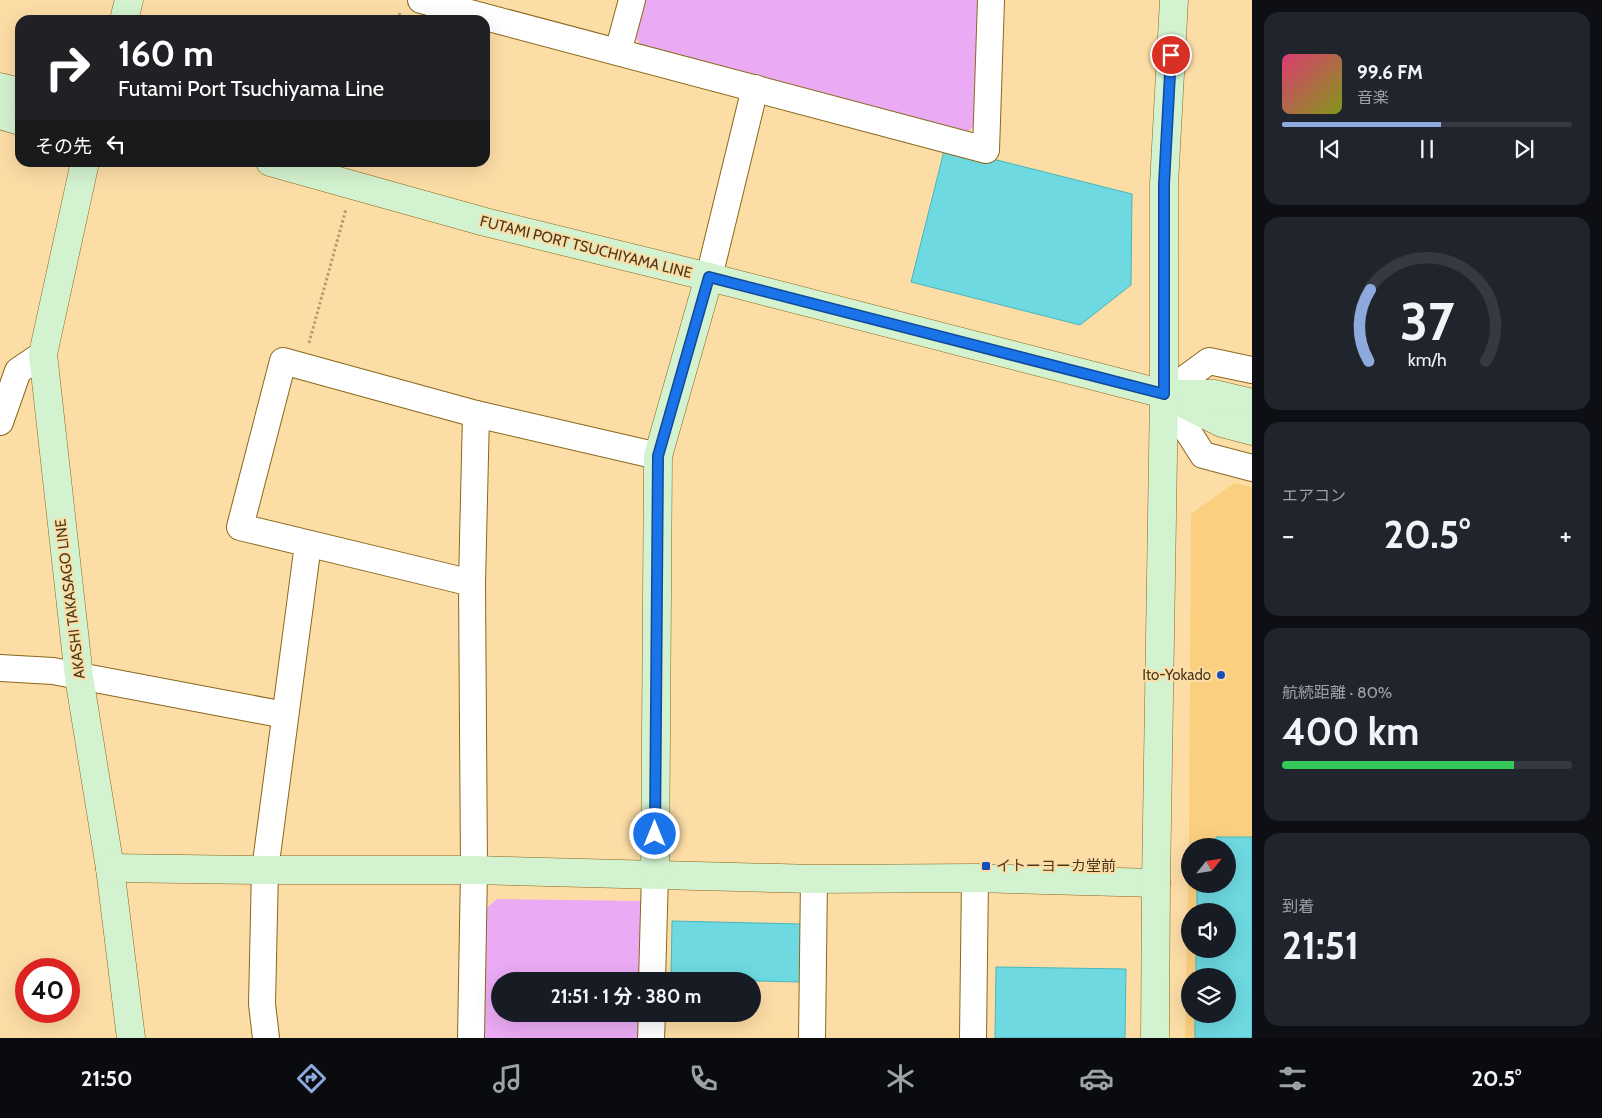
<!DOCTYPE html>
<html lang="ja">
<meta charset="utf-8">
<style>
:root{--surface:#171b24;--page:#20242c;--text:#f1f3f6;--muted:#9ea1a6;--line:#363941;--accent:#8ea9db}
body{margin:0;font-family:Cabin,"Noto Sans JP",sans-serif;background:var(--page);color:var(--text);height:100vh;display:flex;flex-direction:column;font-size:19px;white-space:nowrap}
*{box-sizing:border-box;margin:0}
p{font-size:16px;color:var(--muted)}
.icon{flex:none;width:28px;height:28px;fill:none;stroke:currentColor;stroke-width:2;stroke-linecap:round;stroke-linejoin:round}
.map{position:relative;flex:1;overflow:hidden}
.drawer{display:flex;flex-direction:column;gap:12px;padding:12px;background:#0d0f14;width:350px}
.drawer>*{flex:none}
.hud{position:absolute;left:15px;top:15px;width:475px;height:152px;border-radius:15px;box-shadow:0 5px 20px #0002;background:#202124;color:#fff;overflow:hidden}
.needle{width:32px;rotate:60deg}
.tools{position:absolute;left:1181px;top:838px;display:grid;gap:10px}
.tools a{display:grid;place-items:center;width:55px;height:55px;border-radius:50%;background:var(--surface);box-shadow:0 5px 20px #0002;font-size:25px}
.speed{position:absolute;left:15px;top:958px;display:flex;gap:10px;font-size:25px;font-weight:700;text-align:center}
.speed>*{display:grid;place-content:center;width:65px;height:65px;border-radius:50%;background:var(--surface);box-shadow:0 5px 20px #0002;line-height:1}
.speed .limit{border:8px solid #d22;background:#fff;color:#111}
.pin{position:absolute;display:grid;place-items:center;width:42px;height:42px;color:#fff;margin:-21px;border:2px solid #fff;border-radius:50%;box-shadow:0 1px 5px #0007}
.me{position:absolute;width:55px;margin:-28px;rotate:0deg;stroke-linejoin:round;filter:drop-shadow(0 0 4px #0008)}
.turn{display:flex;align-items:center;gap:18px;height:105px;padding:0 20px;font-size:22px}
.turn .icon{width:65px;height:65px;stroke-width:2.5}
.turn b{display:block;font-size:35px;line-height:42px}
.then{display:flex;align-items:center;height:48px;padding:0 20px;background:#0003;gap:10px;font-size:19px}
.big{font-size:38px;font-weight:700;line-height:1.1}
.drawer .tile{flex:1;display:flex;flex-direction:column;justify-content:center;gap:8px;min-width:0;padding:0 18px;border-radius:15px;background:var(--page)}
.drawer .dial{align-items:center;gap:0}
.dial svg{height:130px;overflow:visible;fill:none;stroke:var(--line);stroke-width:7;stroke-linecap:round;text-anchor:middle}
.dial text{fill:var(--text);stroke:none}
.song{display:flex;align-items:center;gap:15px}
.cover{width:60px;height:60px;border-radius:8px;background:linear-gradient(135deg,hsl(340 70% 55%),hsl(70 70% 35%))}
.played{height:5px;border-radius:2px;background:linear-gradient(90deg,var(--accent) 55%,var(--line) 55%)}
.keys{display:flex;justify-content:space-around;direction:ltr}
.heat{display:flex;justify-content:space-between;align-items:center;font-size:28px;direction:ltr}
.charge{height:8px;border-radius:4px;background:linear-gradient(90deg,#34c759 80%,var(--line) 0)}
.trip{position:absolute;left:491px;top:972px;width:270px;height:50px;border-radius:25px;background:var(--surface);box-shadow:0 5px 20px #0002;font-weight:700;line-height:50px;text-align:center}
.dock{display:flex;height:80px;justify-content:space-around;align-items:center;background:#090b0e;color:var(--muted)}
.dock .icon{width:35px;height:35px}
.dock .selected{color:var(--accent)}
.dock b{font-size:22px;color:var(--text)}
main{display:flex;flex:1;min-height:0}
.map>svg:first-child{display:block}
.built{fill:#facf7f;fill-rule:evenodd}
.green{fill:#eaaaf4}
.building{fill:#6ed9e1;stroke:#48b6be}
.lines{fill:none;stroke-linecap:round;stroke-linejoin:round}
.street-casing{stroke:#8a671b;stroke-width:28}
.secondary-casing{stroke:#8a671b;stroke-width:29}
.path{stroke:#b59b6f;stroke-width:3;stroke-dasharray:2.5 2.5;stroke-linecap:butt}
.street{stroke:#fff;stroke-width:26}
.secondary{stroke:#d3f2cf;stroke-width:28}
.route-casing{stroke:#114b97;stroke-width:12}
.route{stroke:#1a73e8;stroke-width:9}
.poi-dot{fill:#154eba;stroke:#fddda6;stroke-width:2}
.labels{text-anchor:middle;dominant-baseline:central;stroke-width:4;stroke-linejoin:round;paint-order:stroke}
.street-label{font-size:15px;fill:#49391c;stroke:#fddda6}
.poi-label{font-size:15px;fill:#49391c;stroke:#fddda6;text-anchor:end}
</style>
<main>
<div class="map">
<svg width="1252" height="1038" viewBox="0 0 1252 1038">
<rect width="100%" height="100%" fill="#fddda6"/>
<!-- built -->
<path class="built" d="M1234 483 1252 487V1038H1185L1189 836 1191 514ZM1190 846H1228V884H1190ZM1190 911H1228V949H1190ZM1190 976H1228V1014H1190Z"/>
<!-- green -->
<g class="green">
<polygon points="643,0 979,0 976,125 967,132 641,46 634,34"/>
<polygon points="497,899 643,901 642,981 500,981 500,1014 642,1014 642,1038 481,1038 483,911"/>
</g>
<!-- building -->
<g class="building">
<polygon points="945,147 1132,194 1131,285 1080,325 911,282"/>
<polygon points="1216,837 1252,837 1252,1038 1195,1038 1195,1014 1228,1014 1228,976 1196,976 1196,949 1228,949 1228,911 1197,911 1197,884 1228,884 1228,846 1215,846"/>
<polygon points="672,921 801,924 800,982 671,979"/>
<polygon points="996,967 1126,969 1125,1038 995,1038"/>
</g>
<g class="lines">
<defs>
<g id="street">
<polyline points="421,0 986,150 991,0"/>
<polyline points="618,52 632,0"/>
<polyline points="709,277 755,88"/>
<polyline points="1252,370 1209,361 1164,394 1203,455 1252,468"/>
<polyline points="0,422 18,371 43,354"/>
<polyline points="472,583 240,527 283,361 476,414 658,456"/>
<polyline points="0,668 53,671 285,715"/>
<polyline points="652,981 655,874"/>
<polyline points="266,1038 262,1004 265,870 308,544"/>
<polyline points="471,1038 474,870 472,583 476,414"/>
<polyline points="651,1038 652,1014"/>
<polyline points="812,1038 814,879"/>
<polyline points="973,1038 975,878"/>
</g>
<g id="secondary">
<polyline points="124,20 129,0"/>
<polyline points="0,87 20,92"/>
<polyline points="0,115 20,121"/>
<polyline points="85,162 43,354 79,677 110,868 131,1038"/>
<polyline points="270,162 485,222 709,277 1164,394 1222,423 1252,431"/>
<polyline points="1168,394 1215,394 1252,403"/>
<polyline points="110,868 265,870 474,870 814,879 975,878 1156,883"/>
<polyline points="655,874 658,456 709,277"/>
<polyline points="1155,1038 1156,883 1164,394 1164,184 1174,0"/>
</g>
</defs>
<!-- street casing -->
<use href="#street" class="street-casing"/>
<!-- secondary casing -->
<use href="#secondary" class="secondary-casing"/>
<!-- path -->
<g class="path">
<polyline points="398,20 400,13"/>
<polyline points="309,343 346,209"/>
</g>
<!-- street -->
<use href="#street" class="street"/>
<!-- secondary -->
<use href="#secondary" class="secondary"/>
</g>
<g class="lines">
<defs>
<polyline id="route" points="655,834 658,456 709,277 1164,394 1164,184 1171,55"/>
</defs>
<!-- route casing -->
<use href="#route" class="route-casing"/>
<!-- route -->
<use href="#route" class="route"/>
</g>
<!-- markers -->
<g class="poi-dot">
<circle cx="1221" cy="675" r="5"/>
<rect x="981" y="861" width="10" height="10" rx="2.5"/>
</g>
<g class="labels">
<!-- street labels -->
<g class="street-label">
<text transform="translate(586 247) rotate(14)">FUTAMI PORT TSUCHIYAMA LINE</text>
<text transform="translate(70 599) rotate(-97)">AKASHI TAKASAGO LINE</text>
</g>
<!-- poi labels -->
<g class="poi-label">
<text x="1211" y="675">Ito-Yokado</text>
<text x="996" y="866" text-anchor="start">イトーヨーカ堂前</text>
</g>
</g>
</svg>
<div class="tools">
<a><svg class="needle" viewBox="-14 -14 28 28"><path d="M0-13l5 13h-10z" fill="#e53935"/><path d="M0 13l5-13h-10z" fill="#9ea1a6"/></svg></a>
<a><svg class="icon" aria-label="sound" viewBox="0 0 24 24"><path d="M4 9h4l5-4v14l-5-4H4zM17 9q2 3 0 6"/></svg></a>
<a><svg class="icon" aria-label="layers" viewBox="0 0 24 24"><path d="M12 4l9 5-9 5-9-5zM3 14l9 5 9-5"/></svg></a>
</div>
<div class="speed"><div class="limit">40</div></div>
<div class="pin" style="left:1171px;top:55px;background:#d93025"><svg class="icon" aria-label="arrive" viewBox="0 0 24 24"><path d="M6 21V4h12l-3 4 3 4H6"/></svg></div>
<svg class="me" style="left:655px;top:834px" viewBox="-20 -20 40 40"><circle r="17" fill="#1a73e8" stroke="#fff" stroke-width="3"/><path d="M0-11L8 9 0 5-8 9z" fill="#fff"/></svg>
<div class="trip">21:51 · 1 分 · 380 m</div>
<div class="hud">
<div class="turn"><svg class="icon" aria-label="right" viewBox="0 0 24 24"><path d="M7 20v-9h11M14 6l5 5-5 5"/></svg><div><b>160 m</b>Futami Port Tsuchiyama Line</div></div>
<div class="then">その先<svg class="icon" aria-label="left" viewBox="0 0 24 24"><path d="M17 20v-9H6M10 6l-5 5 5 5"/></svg></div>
</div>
</div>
<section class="drawer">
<div class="tile">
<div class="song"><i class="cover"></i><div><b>99.6 FM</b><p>音楽</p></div></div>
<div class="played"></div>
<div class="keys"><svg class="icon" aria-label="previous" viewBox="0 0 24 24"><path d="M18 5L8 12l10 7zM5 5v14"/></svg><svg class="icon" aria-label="pause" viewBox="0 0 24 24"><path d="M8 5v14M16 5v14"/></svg><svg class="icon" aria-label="next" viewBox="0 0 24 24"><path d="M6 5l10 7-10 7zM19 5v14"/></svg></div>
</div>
<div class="tile dial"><svg viewBox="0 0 100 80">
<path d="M14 69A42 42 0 1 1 86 69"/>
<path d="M14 69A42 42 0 0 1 15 25" stroke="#8ea9db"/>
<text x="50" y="56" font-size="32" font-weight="700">37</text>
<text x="50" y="72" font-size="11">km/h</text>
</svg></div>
<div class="tile"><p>エアコン</p>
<div class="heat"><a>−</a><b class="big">20.5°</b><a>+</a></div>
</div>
<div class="tile"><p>航続距離 · 80%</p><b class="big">400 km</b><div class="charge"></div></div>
<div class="tile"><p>到着</p><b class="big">21:51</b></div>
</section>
</main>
<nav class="dock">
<b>21:50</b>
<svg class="icon selected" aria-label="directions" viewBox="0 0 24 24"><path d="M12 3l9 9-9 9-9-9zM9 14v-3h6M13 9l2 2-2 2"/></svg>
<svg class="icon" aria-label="music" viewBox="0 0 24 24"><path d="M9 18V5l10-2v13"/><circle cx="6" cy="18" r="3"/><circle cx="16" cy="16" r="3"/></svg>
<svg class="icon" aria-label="phone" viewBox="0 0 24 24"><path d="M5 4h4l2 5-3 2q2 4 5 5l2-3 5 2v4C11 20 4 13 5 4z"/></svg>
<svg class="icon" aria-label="climate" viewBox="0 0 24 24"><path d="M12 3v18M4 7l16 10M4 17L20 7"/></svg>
<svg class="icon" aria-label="car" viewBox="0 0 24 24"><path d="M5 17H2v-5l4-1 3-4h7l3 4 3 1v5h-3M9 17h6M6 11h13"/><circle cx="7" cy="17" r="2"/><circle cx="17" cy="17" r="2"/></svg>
<svg class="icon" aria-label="filters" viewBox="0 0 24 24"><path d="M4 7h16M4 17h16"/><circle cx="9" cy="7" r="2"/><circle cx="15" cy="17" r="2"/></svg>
<b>20.5°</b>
</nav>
